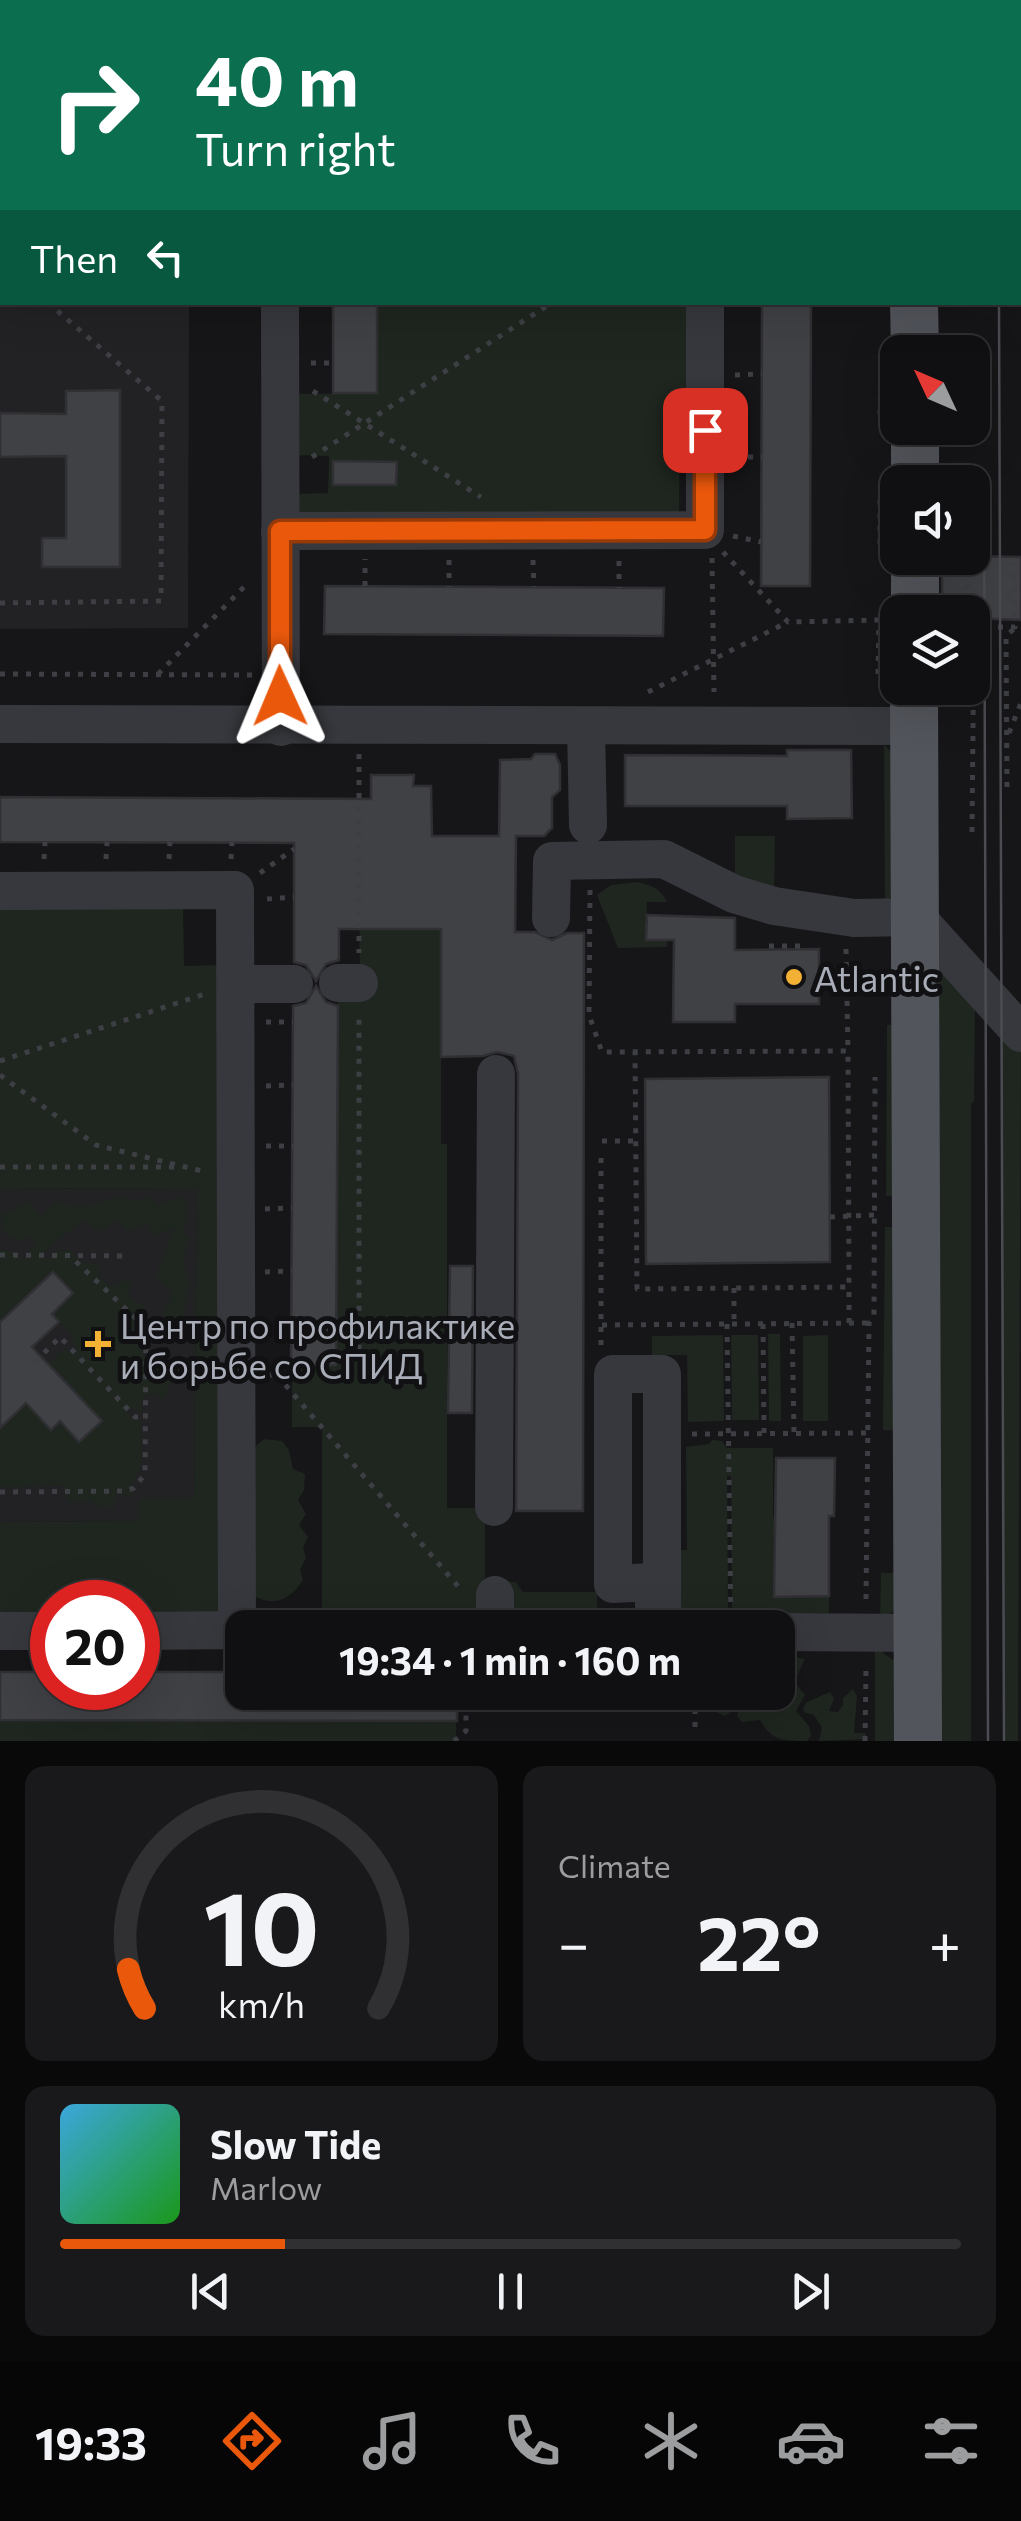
<!DOCTYPE html>
<meta charset="utf-8">
<style>
:root{--surface:#101012;--page:#19191b;--text:#f1f3f6;--muted:#9c9d9f;--line:#303032;--accent:#ea580c}
body{margin:0;font-family:Commissioner,sans-serif;background:var(--page);color:var(--text);height:100vh;display:flex;flex-direction:column;font-size:38px;white-space:nowrap}
*{box-sizing:border-box;margin:0}
p{font-size:32px;color:var(--muted)}
.icon{flex:none;width:55px;height:55px;fill:none;stroke:currentColor;stroke-width:2;stroke-linecap:round;stroke-linejoin:round}
.map{position:relative;height:1741px;overflow:hidden}
.sheet{display:flex;flex-direction:column;gap:25px;padding:25px;background:#09090a;flex:1}
.sheet>*{flex:none}
.banner{position:absolute;left:0px;top:0px;width:1022px;height:305px;box-shadow:0 10px 40px #0002,0 0 0 2px var(--line);background:#0b6e4f;color:#fff;overflow:hidden}
.needle{width:65px;rotate:314deg}
.tools{position:absolute;left:880px;top:335px;display:grid;gap:20px}
.tools a{display:grid;place-items:center;width:110px;height:110px;border-radius:20px;background:var(--surface);box-shadow:0 10px 40px #0002,0 0 0 2px var(--line);font-size:50px}
.speed{position:absolute;left:30px;top:1580px;display:flex;gap:20px;font-size:50px;font-weight:700;text-align:center}
.speed>*{display:grid;place-content:center;width:130px;height:130px;border-radius:50%;background:var(--surface);box-shadow:0 10px 40px #0002,0 0 0 2px var(--line);line-height:1}
.speed .limit{border:15px solid #d22;background:#fff;color:#111}
.pin{position:absolute;display:grid;place-items:center;width:85px;height:85px;color:#fff;margin:-42px;border-radius:20px;box-shadow:0 5px 15px #0006}
.me{position:absolute;width:110px;margin:-55px;rotate:359deg;stroke-linejoin:round;filter:drop-shadow(0 0 8px #0008)}
.turn{display:flex;align-items:center;gap:35px;height:210px;padding:0 30px;font-size:45px}
.turn .icon{width:130px;height:130px;stroke-width:2.5}
.turn b{display:block;font-size:70px;line-height:85px}
.then{display:flex;align-items:center;height:95px;padding:0 30px;background:#0003;gap:20px;font-size:38px}
.big{font-size:75px;font-weight:700;line-height:1.1}
.sheet .widget{flex:1;display:flex;flex-direction:column;justify-content:center;gap:15px;min-width:0;padding:0 35px;border-radius:20px;background:var(--page)}
.sheet .dial{align-items:center;gap:0}
.dial svg{height:260px;overflow:visible;fill:none;stroke:var(--line);stroke-width:7;stroke-linecap:round;text-anchor:middle}
.dial text{fill:var(--text);stroke:none}
.song{display:flex;align-items:center;gap:30px}
.cover{width:120px;height:120px;border-radius:15px;background:linear-gradient(135deg,hsl(200 70% 55%),hsl(120 70% 35%))}
.played{height:10px;border-radius:5px;background:linear-gradient(90deg,var(--accent) 25%,var(--line) 25%)}
.keys{display:flex;justify-content:space-around;direction:ltr}
.heat{display:flex;justify-content:space-between;align-items:center;font-size:55px;direction:ltr}
.sheet .tiles{flex:1;display:grid;gap:25px;grid-template-columns:1fr 1fr}
.widget:last-child{grid-column:span 2}
.trip{position:absolute;left:225px;top:1610px;width:570px;height:100px;border-radius:20px;background:var(--surface);box-shadow:0 10px 40px #0002,0 0 0 2px var(--line);font-weight:700;line-height:100px;text-align:center}
.tabs{display:flex;height:160px;justify-content:space-around;align-items:center;background:#060607;color:var(--muted)}
.tabs .icon{width:70px;height:70px}
.tabs .selected{color:var(--accent)}
.tabs b{font-size:45px;color:var(--text)}
.map>svg:first-child{display:block}
.built{fill:#222225}
.green{fill:#1e261f;fill-rule:evenodd}
.building{fill:#404145;stroke:#303034;stroke-width:2.5}
.lines{fill:none;stroke-linecap:round;stroke-linejoin:round}
.path{stroke:#3d3f44;stroke-width:5;stroke-dasharray:5 8;stroke-linecap:butt}
.minor{stroke:#37383d;stroke-width:38}
.major{stroke:#53555c;stroke-width:48}
.tram{stroke:#4a4c52;stroke-width:2.5}
.route-casing{stroke:#983908;stroke-width:25}
.route{stroke:#ea580c;stroke-width:18}
.poi-dot{fill:#f2b134;stroke:#111113;stroke-width:4}
.labels{text-anchor:middle;dominant-baseline:central;stroke-width:10;stroke-linejoin:round;paint-order:stroke}
.poi-label{font-size:35px;fill:#a8adb8;stroke:#111113;text-anchor:start}
</style>
<div class="map">
<svg width="1021" height="1741" viewBox="0 0 1021 1741">
<rect width="100%" height="100%" fill="#161618"/>
<!-- built -->
<g class="built">
<polygon points="0,0 190,0 2,2 2,302 189,303 188,628 0,629"/>
<polygon points="0,1188 197,1189 194,1500 139,1500 138,1521 0,1522"/>
</g>
<!-- green -->
<g class="green">
<polygon points="376,0 698,0 376,2"/>
<path d="M377 303H697L696 389 680 390 679 521 293 524V494L328 493 329 456 294 455V394L377 393ZM333 462H396V484L333 485Z"/>
<polygon points="884,744 897,760 899,886 885,904"/>
<polygon points="735,836 775,836 774,898 735,887"/>
<path d="M637 882C651 885 660 888 667 902H647L646 940H667V947L618 948 597 895 611 885Z"/>
<polygon points="441,899 441,1144 447,1144 447,1508 485,1508 485,1607 479,1621 473,1624 322,1623 322,1427 292,1427 292,1365 336,1365 338,983 360,983 359,900"/>
<polygon points="183,905 184,966 219,965 226,1616 138,1627 138,1602 52,1602 52,1627 0,1626 0,1522 137,1521 139,1500 194,1500 197,1189 0,1188 0,908"/>
<polygon points="924,946 975,1007 974,1101 971,1104 971,1741 927,1741"/>
<polygon points="1001,1012 1021,1034 1018,1741 1004,1741"/>
<polygon points="900,1024 901,1196 886,1196 887,1025"/>
<path d="M114 1196 134 1201 150 1196 160 1205 183 1196 187 1206 184 1234 189 1241C180 1266 185 1260 188 1283 190 1298 181 1305 186 1327L171 1328 163 1314 173 1292 156 1278C160 1260 170 1247 172 1228L154 1236 147 1223 126 1232 119 1219 99 1232 87 1220 73 1228 38 1258 50 1259 53 1252 70 1250 83 1263 99 1264 100 1278 111 1286 130 1279 129 1299 145 1305 143 1321 137 1325 143 1334 142 1353 153 1366 168 1360 170 1380 164 1399 151 1393 142 1397V1413L129 1407 126 1412 135 1421 141 1420 142 1464 133 1481 132 1496 116 1494 114 1508 98 1507 88 1500 68 1503 65 1486 0 1487V1428L11 1417 3 1408 17 1394 50 1430 59 1422 79 1442 101 1421 48 1364 65 1348 72 1355 78 1350 71 1342 75 1338 52 1314 73 1293 54 1273 0 1322V1250L16 1252V1259H31L27 1253 35 1246 31 1237 21 1241 5 1234 0 1215 29 1202 39 1216 57 1203C79 1207 94 1207 114 1196Z"/>
<polygon points="885,1227 901,1227 900,1430 883,1430"/>
<polygon points="768,1334 780,1334 781,1421 769,1421"/>
<polygon points="723,1335 724,1421 688,1422 687,1355 652,1355 652,1336"/>
<polygon points="731,1335 758,1335 759,1420 732,1420"/>
<polygon points="828,1335 828,1421 803,1421 803,1336"/>
<path d="M264 1439 282 1441 289 1450 293 1469 305 1474 304 1490 298 1500 306 1514 299 1525 308 1537 303 1548 306 1558 300 1570 303 1580C289 1602 271 1608 249 1593L247 1447 256 1446Z"/>
<polygon points="712,1440 722,1441 727,1448 773,1448 773,1518 829,1519 830,1538 773,1539 774,1597 829,1597 829,1613 732,1614 731,1476 727,1476 728,1612 667,1613 666,1550 687,1550 686,1447 709,1444"/>
<polygon points="881,1573 900,1573 897,1608 880,1622"/>
<polygon points="507,1582 516,1582 523,1592 597,1592 597,1613 510,1614"/>
<path d="M778 1637 783 1640 788 1656 805 1659 794 1682 805 1695 796 1711 809 1726 811 1736 807 1741C782 1741 772 1741 760 1720L742 1722 737 1716 743 1696 738 1693 778 1692Z"/>
<polygon points="875,1647 896,1662 898,1741 875,1741"/>
<polygon points="853,1689 857,1696 854,1733 865,1733 868,1739 819,1741 822,1728 814,1715 805,1713 803,1708 807,1702 830,1692 834,1699 829,1711 838,1712 843,1705 843,1698"/>
<path d="M637 1693V1692L673 1693C661 1703 660 1710 643 1706Z"/>
<polygon points="685,1693 729,1693 723,1698 733,1710 725,1716 712,1710 707,1694 702,1698 689,1697"/>
<polygon points="0,1720 456,1721 456,1741 0,1741"/>
</g>
<!-- building -->
<g class="building">
<rect x="333" y="302" width="44" height="91"/>
<polygon points="762,302 811,302 810,586 761,586"/>
<polygon points="120,390 120,567 42,567 42,538 66,538 66,456 0,457 0,413 66,414 66,391"/>
<polygon points="333,461 397,462 396,485 333,485"/>
<polygon points="972,556 1021,557 1021,620 972,618 972,612 942,612 942,558"/>
<polygon points="325,586 664,588 663,636 324,634"/>
<polygon points="787,750 851,750 852,818 787,819 787,806 625,806 625,755 787,756"/>
<polygon points="535,754 555,754 560,765 560,790 552,797 552,828 544,836 516,836 515,932 535,932 552,940 567,933 584,933 583,1511 516,1511 518,1074 514,1056 497,1052 483,1056 441,1057 441,929 339,929 339,960 326,964 316,981 306,965 294,962 294,843 0,842 0,797 371,799 371,775 414,775 413,786 431,786 432,836 499,836 500,760 531,759"/>
<polygon points="647,915 735,918 735,950 819,949 819,1004 735,1004 735,1022 673,1022 674,940 646,940"/>
<polygon points="316,986 326,1002 338,1006 336,1365 291,1365 293,1006 306,1003"/>
<polygon points="829,1077 830,1262 646,1264 645,1079"/>
<polygon points="450,1266 473,1266 472,1413 448,1413"/>
<polygon points="53,1272 73,1293 52,1314 59,1322 32,1347 102,1421 79,1442 60,1421 51,1430 26,1403 0,1428 0,1322"/>
<polygon points="776,1458 835,1458 834,1516 829,1516 829,1596 774,1597"/>
<polygon points="0,1672 52,1672 52,1688 138,1688 138,1672 242,1672 242,1692 457,1692 457,1721 0,1720"/>
</g>
<g class="lines">
<!-- path -->
<g class="path">
<polyline points="493,0 495,2"/>
<polyline points="0,262 2,264"/>
<polyline points="311,363 333,363"/>
<polyline points="735,375 762,374"/>
<polyline points="313,391 481,497"/>
<polyline points="880,414 881,365"/>
<polyline points="312,457 553,302"/>
<polyline points="735,457 762,457"/>
<polyline points="733,536 761,542"/>
<polyline points="880,544 880,495"/>
<polyline points="723,552 788,622 880,620"/>
<polyline points="712,558 714,692"/>
<polyline points="968,558 968,612"/>
<polyline points="449,560 449,587"/>
<polyline points="533,560 534,587"/>
<polyline points="619,561 619,588"/>
<polyline points="365,586 365,559"/>
<polyline points="0,603 161,601 162,401 47,302"/>
<polyline points="972,627 1015,627 1013,553"/>
<polyline points="0,674 252,675"/>
<polyline points="158,674 247,584"/>
<polyline points="878,674 879,625"/>
<polyline points="648,692 788,622"/>
<polyline points="1009,733 1021,703"/>
<polyline points="359,754 359,953"/>
<polyline points="1007,787 1006,636 1015,628"/>
<polyline points="972,832 974,627"/>
<polyline points="44,859 45,842"/>
<polyline points="106,859 107,842"/>
<polyline points="169,859 170,842"/>
<polyline points="231,859 232,842"/>
<polyline points="260,873 294,849"/>
<polyline points="590,890 589,1015 602,1052 848,1051 849,1287 637,1289 635,1052"/>
<polyline points="267,899 294,897"/>
<polyline points="769,946 806,946"/>
<polyline points="846,949 848,1051"/>
<polyline points="847,990 876,989"/>
<polyline points="266,1022 293,1022"/>
<polyline points="0,1061 205,994"/>
<polyline points="0,1075 96,1145 206,1172"/>
<polyline points="266,1086 293,1085"/>
<polyline points="602,1141 636,1141"/>
<polyline points="266,1146 293,1146"/>
<polyline points="0,1167 177,1167"/>
<polyline points="265,1209 292,1208"/>
<polyline points="830,1217 874,1215"/>
<polyline points="0,1255 128,1256"/>
<polyline points="265,1272 292,1271"/>
<polyline points="734,1288 734,1324"/>
<polyline points="792,1323 794,1433"/>
<polyline points="849,1323 849,1287"/>
<polyline points="727,1324 731,1628"/>
<polyline points="763,1324 764,1433"/>
<polyline points="602,1325 868,1323"/>
<polyline points="265,1332 292,1333"/>
<polyline points="601,1345 601,1152"/>
<polyline points="35,1362 60,1337 135,1417 147,1417"/>
<polyline points="269,1375 337,1374 359,1359 359,1014"/>
<polyline points="277,1375 462,1591"/>
<polyline points="692,1434 869,1433"/>
<polyline points="0,1492 126,1491 134,1488 145,1474 146,1328 70,1256"/>
<polyline points="866,1599 869,1323 874,1316 875,1077"/>
<polyline points="602,1611 602,1628"/>
<polyline points="695,1727 695,1692"/>
<polyline points="454,1741 466,1731 466,1692"/>
<polyline points="865,1741 866,1665"/>
</g>
<!-- minor -->
<g class="minor">
<polyline points="704,0 704,2"/>
<polyline points="280,2 280,0"/>
<polyline points="280,302 281,727"/>
<polyline points="280,531 705,530 705,302"/>
<polyline points="0,724 913,726"/>
<polyline points="586,726 588,825"/>
<polyline points="0,891 235,890 237,1630"/>
<polyline points="551,918 552,861 664,859 734,894 774,906 854,918 916,917 1021,1033"/>
<polyline points="338,983 359,983"/>
<polyline points="236,984 294,984"/>
<polyline points="494,1507 496,1074"/>
<polyline points="495,1595 495,1628"/>
<polyline points="655,1628 653,1582 613,1584 613,1374 662,1374 662,1628"/>
<polyline points="0,1631 52,1631"/>
<polyline points="138,1631 242,1630"/>
<polyline points="778,1632 917,1633"/>
</g>
<!-- major -->
<g class="major">
<polyline points="914,0 914,2"/>
<polyline points="914,302 915,352"/>
<polyline points="915,428 915,482"/>
<polyline points="915,558 915,612"/>
<polyline points="914,688 918,1741"/>
</g>
<!-- tram -->
<g class="tram">
<polyline points="984,2 984,0"/>
<polyline points="999,302 1004,1741"/>
<polyline points="984,487 988,1741"/>
</g>
</g>
<g class="lines">
<defs>
<polyline id="route" points="280,696 280,531 705,530 705,430"/>
</defs>
<!-- route casing -->
<use href="#route" class="route-casing"/>
<!-- route -->
<use href="#route" class="route"/>
</g>
<!-- markers -->
<g class="poi-dot">
<circle cx="794" cy="977" r="10"/>
<path d="M93 1329h10v10h10v10h-10v10h-10v-10h-10v-10h10z"/>
</g>
<g class="labels">
<!-- poi labels -->
<g class="poi-label">
<text x="814" y="977">Atlantic</text>
<text x="120" y="1324">Центр по профилактике<tspan x="120" dy="40">и борьбе со СПИД</tspan></text>
</g>
</g>
</svg>
<div class="tools">
<a><svg class="needle" viewBox="-14 -14 28 28"><path d="M0-13l5 13h-10z" fill="#e53935"/><path d="M0 13l5-13h-10z" fill="#9c9d9f"/></svg></a>
<a><svg class="icon" aria-label="sound" viewBox="0 0 24 24"><path d="M4 9h4l5-4v14l-5-4H4zM17 9q2 3 0 6"/></svg></a>
<a><svg class="icon" aria-label="layers" viewBox="0 0 24 24"><path d="M12 4l9 5-9 5-9-5zM3 14l9 5 9-5"/></svg></a>
</div>
<div class="speed"><div class="limit">20</div></div>
<div class="pin" style="left:705px;top:430px;background:#d93025"><svg class="icon" aria-label="arrive" viewBox="0 0 24 24"><path d="M6 21V4h12l-3 4 3 4H6"/></svg></div>
<svg class="me" style="left:280px;top:696px" viewBox="-20 -20 40 40"><path d="M0-17L14 15 0 8-14 15z" fill="#ea580c" stroke="#fff" stroke-width="4"/></svg>
<div class="trip">19:34 · 1 min · 160 m</div>
<div class="banner">
<div class="turn"><svg class="icon" aria-label="right" viewBox="0 0 24 24"><path d="M7 20v-9h11M14 6l5 5-5 5"/></svg><div><b>40 m</b>Turn right</div></div>
<div class="then">Then<svg class="icon" aria-label="left" viewBox="0 0 24 24"><path d="M17 20v-9H6M10 6l-5 5 5 5"/></svg></div>
</div>
</div>
<section class="sheet">
<div class="tiles">
<div class="widget dial"><svg viewBox="0 0 100 80">
<path d="M14 69A42 42 0 1 1 86 69"/>
<path d="M14 69A42 42 0 0 1 9 57" stroke="#ea580c"/>
<text x="50" y="56" font-size="32" font-weight="700">10</text>
<text x="50" y="72" font-size="11">km/h</text>
</svg></div>
<div class="widget"><p>Climate</p>
<div class="heat"><a>−</a><b class="big">22°</b><a>+</a></div>
</div>
<div class="widget">
<div class="song"><i class="cover"></i><div><b>Slow Tide</b><p>Marlow</p></div></div>
<div class="played"></div>
<div class="keys"><svg class="icon" aria-label="previous" viewBox="0 0 24 24"><path d="M18 5L8 12l10 7zM5 5v14"/></svg><svg class="icon" aria-label="pause" viewBox="0 0 24 24"><path d="M8 5v14M16 5v14"/></svg><svg class="icon" aria-label="next" viewBox="0 0 24 24"><path d="M6 5l10 7-10 7zM19 5v14"/></svg></div>
</div>
</div>
</section>
<nav class="tabs">
<b>19:33</b>
<svg class="icon selected" aria-label="directions" viewBox="0 0 24 24"><path d="M12 3l9 9-9 9-9-9zM9 14v-3h6M13 9l2 2-2 2"/></svg>
<svg class="icon" aria-label="music" viewBox="0 0 24 24"><path d="M9 18V5l10-2v13"/><circle cx="6" cy="18" r="3"/><circle cx="16" cy="16" r="3"/></svg>
<svg class="icon" aria-label="phone" viewBox="0 0 24 24"><path d="M5 4h4l2 5-3 2q2 4 5 5l2-3 5 2v4C11 20 4 13 5 4z"/></svg>
<svg class="icon" aria-label="climate" viewBox="0 0 24 24"><path d="M12 3v18M4 7l16 10M4 17L20 7"/></svg>
<svg class="icon" aria-label="car" viewBox="0 0 24 24"><path d="M5 17H2v-5l4-1 3-4h7l3 4 3 1v5h-3M9 17h6M6 11h13"/><circle cx="7" cy="17" r="2"/><circle cx="17" cy="17" r="2"/></svg>
<svg class="icon" aria-label="filters" viewBox="0 0 24 24"><path d="M4 7h16M4 17h16"/><circle cx="9" cy="7" r="2"/><circle cx="15" cy="17" r="2"/></svg>
</nav>
